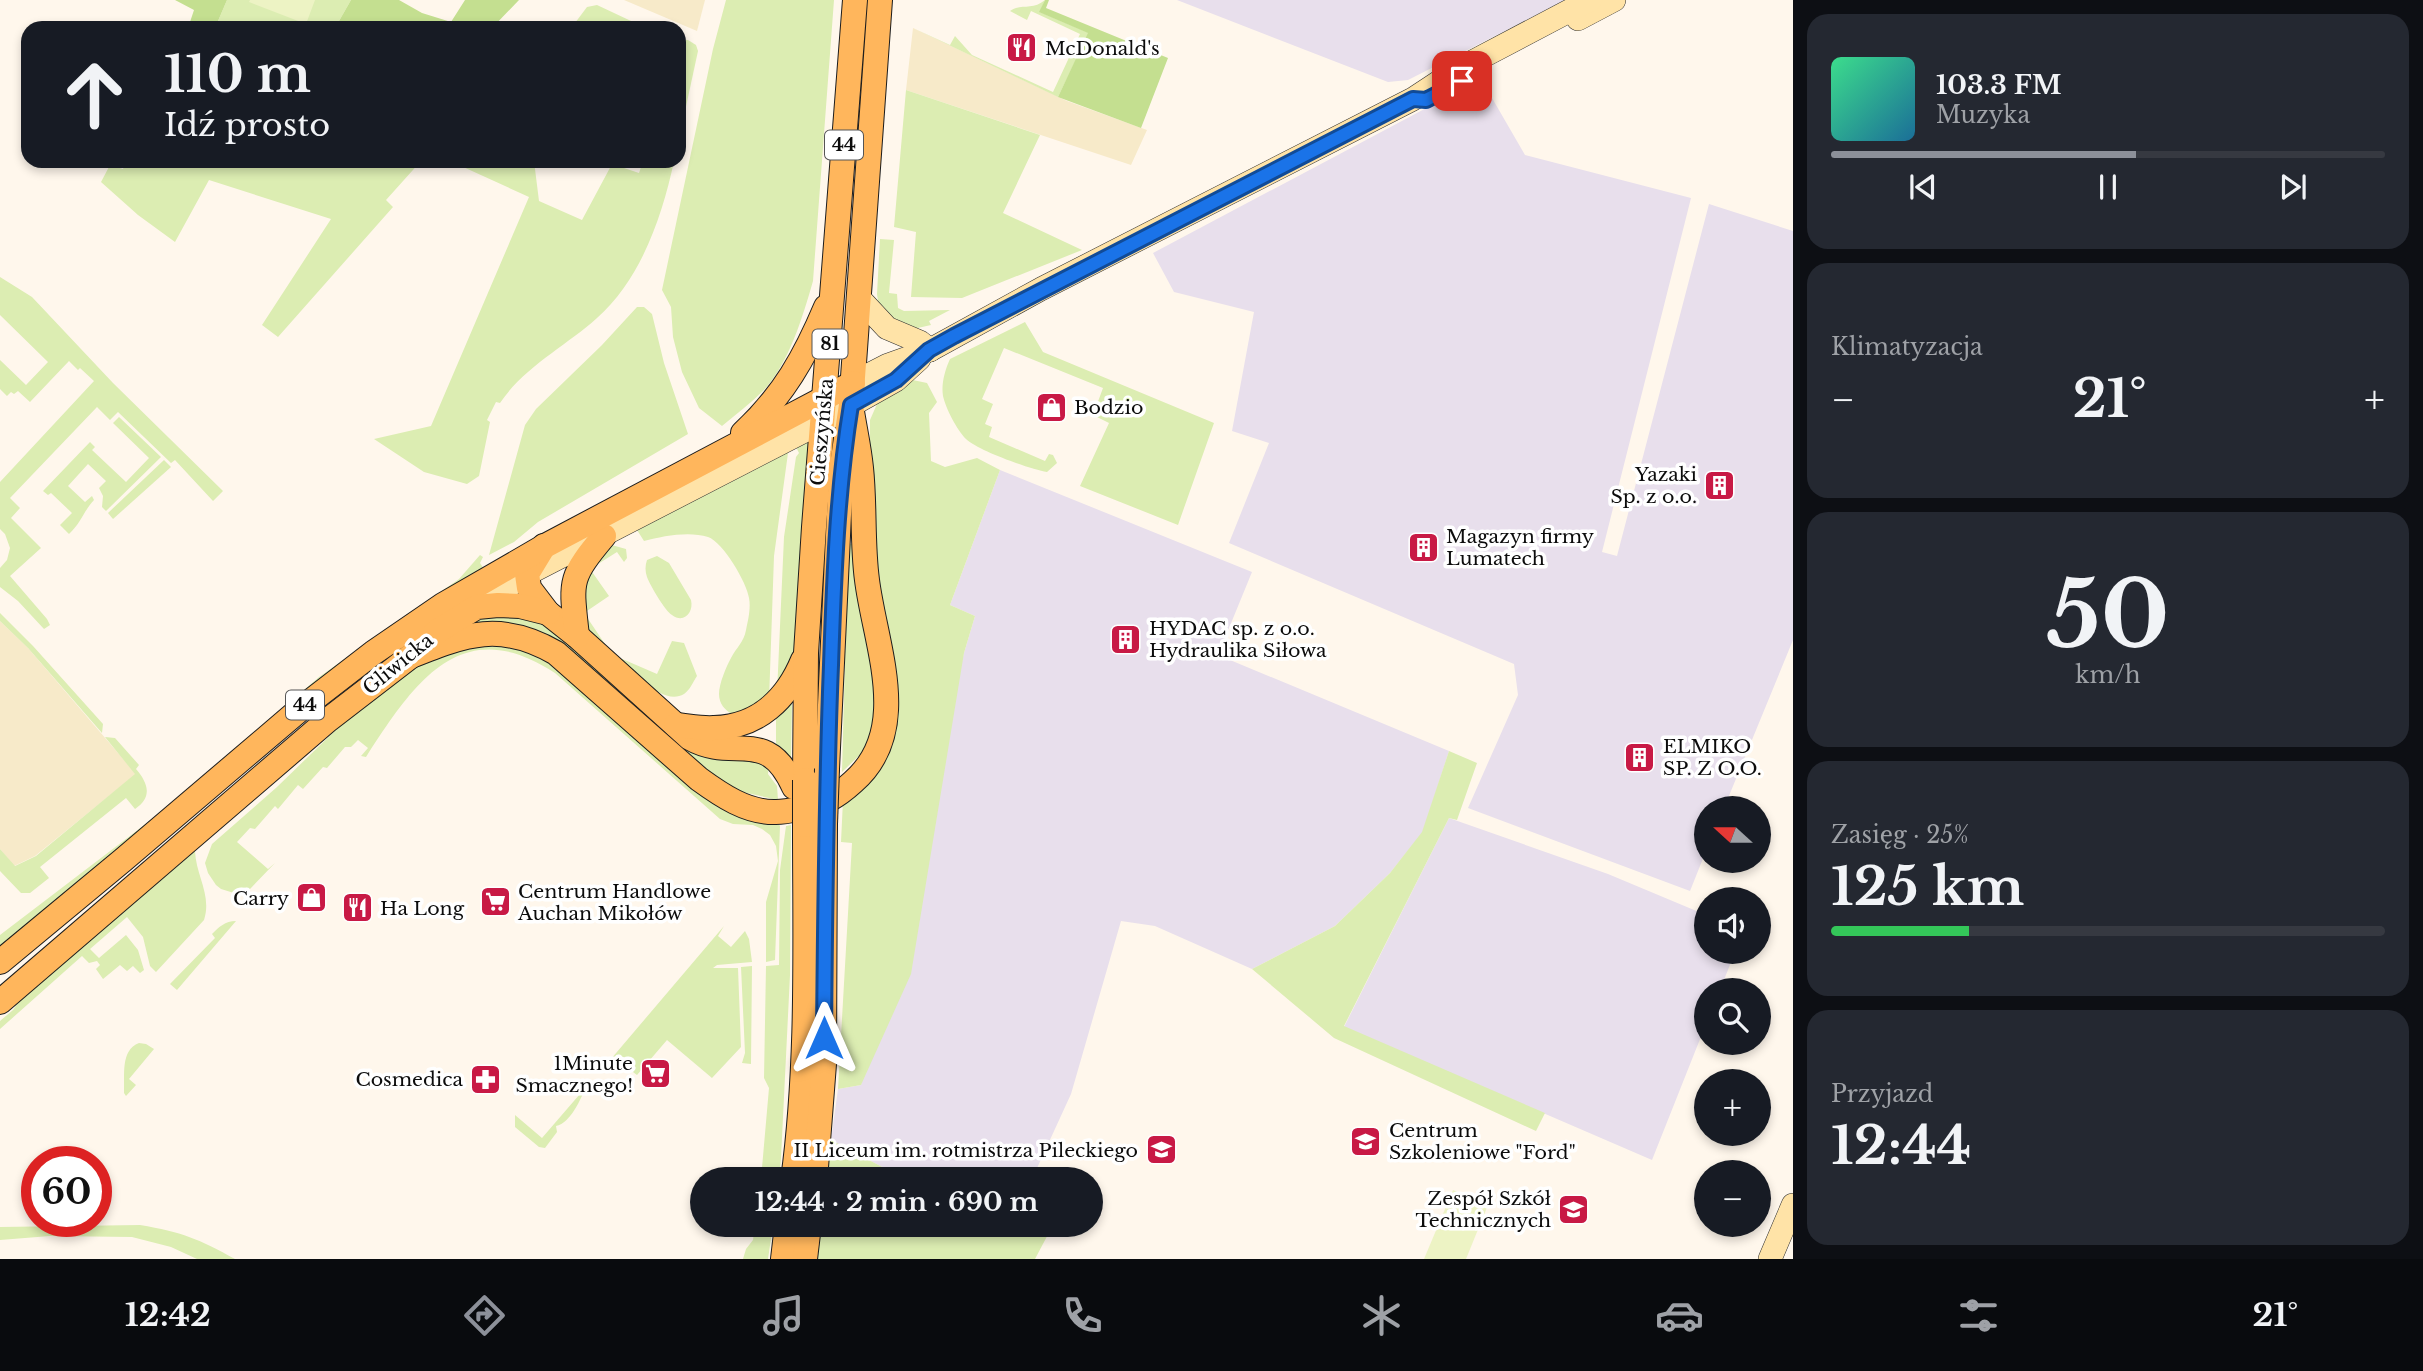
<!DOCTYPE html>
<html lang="pl">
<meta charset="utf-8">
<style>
:root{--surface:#171b24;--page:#242831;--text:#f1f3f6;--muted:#9ea1a6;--line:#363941;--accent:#8c9099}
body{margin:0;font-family:"Libre Baskerville",serif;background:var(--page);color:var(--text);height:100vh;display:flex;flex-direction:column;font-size:26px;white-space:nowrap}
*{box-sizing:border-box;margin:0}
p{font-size:23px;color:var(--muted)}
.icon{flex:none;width:38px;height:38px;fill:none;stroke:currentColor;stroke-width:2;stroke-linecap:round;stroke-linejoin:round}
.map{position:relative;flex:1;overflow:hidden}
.panel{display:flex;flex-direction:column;gap:14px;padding:14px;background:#0d0f14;width:630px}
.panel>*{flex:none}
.hud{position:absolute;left:21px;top:21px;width:665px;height:147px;border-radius:21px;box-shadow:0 4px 10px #0003;background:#171b24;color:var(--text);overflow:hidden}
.needle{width:46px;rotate:291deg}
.buttons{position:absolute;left:1694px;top:796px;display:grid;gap:14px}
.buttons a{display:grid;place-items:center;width:77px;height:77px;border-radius:50%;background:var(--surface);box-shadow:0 4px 10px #0003;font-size:35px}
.speed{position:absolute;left:21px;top:1146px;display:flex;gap:14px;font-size:35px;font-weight:700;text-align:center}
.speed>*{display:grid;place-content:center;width:91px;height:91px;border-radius:50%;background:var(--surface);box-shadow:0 4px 10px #0003;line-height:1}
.speed .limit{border:10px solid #d22;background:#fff;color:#111}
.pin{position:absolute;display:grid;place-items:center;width:60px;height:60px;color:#fff;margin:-30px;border-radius:14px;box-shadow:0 4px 10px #0006}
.me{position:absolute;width:77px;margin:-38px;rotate:0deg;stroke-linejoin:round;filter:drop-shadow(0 0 5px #0008)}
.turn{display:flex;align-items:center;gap:24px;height:147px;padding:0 28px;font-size:32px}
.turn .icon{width:91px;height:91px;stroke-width:2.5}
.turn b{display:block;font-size:49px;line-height:60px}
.big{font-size:52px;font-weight:800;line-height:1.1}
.panel .tile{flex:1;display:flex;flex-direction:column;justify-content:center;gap:10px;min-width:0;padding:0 24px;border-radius:21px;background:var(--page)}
.panel .dial{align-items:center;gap:0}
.dial b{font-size:91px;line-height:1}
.song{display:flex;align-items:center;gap:21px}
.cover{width:84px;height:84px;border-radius:10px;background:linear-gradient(135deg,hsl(150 70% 55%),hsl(200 70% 35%))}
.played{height:7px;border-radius:4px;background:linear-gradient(90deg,var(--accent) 55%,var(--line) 55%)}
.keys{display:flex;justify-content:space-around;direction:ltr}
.heat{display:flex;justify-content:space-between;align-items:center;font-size:38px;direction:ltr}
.charge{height:10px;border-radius:5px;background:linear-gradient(90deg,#34c759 25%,var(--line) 0)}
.trip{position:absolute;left:690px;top:1167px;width:413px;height:70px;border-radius:35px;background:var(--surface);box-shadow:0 4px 10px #0003;font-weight:800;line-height:70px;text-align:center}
.tabs{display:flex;height:112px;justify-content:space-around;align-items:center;background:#090b0e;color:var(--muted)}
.tabs .icon{width:49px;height:49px}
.tabs .current{color:var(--accent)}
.tabs b{font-size:32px;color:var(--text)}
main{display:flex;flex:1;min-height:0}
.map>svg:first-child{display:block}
.industrial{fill:#e8dfec}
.farmland{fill:#f7eac9}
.green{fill:#dcedb2}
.forest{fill:#c4df90}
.pitch{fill:#edf3c4}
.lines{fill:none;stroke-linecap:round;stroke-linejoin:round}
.secondary-casing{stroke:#2e2e2e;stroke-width:24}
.primary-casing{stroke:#1d1d1d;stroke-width:26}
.secondary{stroke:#ffe3a7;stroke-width:23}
.primary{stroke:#ffb65c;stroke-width:24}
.primary-bridge-casing{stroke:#1d1d1d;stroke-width:26;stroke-linecap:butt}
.primary-bridge{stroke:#ffb65c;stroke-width:24}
.route-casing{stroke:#114b97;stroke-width:18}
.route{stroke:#1a73e8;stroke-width:12}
.labels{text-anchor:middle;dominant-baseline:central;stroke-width:7;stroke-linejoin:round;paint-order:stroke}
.shield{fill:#fff;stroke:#555;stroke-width:2}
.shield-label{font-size:18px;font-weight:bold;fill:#0c0c0c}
.poi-label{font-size:19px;fill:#0c0c0c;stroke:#fff;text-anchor:start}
.street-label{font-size:19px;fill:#0c0c0c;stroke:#fff}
</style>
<main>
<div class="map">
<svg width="1793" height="1259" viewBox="0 0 1793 1259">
<rect width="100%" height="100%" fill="#fff7ec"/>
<!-- industrial -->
<g class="industrial">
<polygon points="1177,0 1566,0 1408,80 1388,82"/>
<polygon points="1481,79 1525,155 1691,198 1602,552 1617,556 1709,204 1793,231 1793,640 1724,808 1706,808 1706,851 1690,891 1468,808 1518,695 1514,664 1229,543 1269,443 1232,431 1254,312 1174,292 1153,253"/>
<polygon points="1000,470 1252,572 1218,655 1449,751 1423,832 1390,873 1335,926 1252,969 1155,926 1121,921 1071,1094 1032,1179 905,1179 831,1140 838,1089 861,1085 964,653 975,616 950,605"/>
<polygon points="1449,818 1608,874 1706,915 1706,952 1735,952 1720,990 1706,990 1706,1024 1652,1160 1344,1027"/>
</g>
<!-- farmland -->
<g class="farmland">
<polygon points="624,0 705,0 697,31"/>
<polygon points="913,28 1067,101 1147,130 1131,165 906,90"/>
<polygon points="0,621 28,648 136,774 35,856 14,866 0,849"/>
</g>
<!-- green -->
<g class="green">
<polygon points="227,0 351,0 335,28 215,28"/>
<path d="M726 0H834L813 281C803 316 789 363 764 390 751 403 736 414 722 426L699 408 682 372 673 337 671 307 662 290 713 49Z"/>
<path d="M1045 0 1040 12 1089 33 1058 97 913 28 950 45 955 36 972 55 1053 92 1080 34 1031 11 1027 20 1010 11C1021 3 1032 11 1045 0Z"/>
<polygon points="597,5 646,28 566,28 572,27 587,7"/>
<polygon points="679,39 688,40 696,45 698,51 679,139"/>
<polygon points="906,90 1040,135 1003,213 1082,250 962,298 911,297 916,232 894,227"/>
<polygon points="126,161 383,161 389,164 396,161 421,161 386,200 393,207 278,337 262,325 331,219 209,180 175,242 138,215 101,182 110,165 123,169"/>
<path d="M450 161H534L539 201 582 220 612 164 639 173 643 161H674C662 217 641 279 597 318 566 346 524 367 500 403L496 402 487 420 490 422 479 476 467 484 424 472 374 439 431 426 529 197Z"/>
<polygon points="880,239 894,240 889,293 897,294 898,308 904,311 950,310 929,321 931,325 909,330 879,308 877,294"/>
<polygon points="0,277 32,297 113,383 223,491 213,501 175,460 171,463 118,412 110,420 97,407 10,498 20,508 11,518 41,548 10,576 47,619 50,625 44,629 18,601 0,587 0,568 7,560 10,548 5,534 0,529 0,482 94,381 80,368 78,370 69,361 30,402 18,391 14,394 11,392 7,396 0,389 0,360 26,385 48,362 0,315"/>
<polygon points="637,307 644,307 652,314 664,363 688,434 538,522 514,542 489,555 525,425 536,409 602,345"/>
<path d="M1025 322 1043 352 1214 423 1178 525 1080 486 1109 423 1093 415 1103 388 1004 348 982 399 993 404 985 424 992 427 989 437 1045 461 1049 454 1053 455 1057 463 1047 472C1030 469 979 451 966 439 957 430 946 409 943 396 941 384 945 370 950 359Z"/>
<polygon points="908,379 927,383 937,402 929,413 931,461 945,467 977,458 1000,470 950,605 975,616 964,653 911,974 861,1085 838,1089 852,843 841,842 843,800 884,754 869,550 870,420 877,404"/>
<path d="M119 417 161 457 106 511 102 507 103 496 99 488 106 481 88 464 68 486 85 502 92 496 94 500C83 512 81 523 69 534L60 525 72 513 51 493 48 495 43 491 90 442 95 447 92 450 126 482 149 458 113 423Z"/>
<polygon points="808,440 812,442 802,517 795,648 790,669 777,693 784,537 796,457 799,453 795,445"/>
<path d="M786 450 788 453 774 556 769 701 733 715C725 710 719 704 719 694 719 684 726 667 731 658 736 648 744 642 746 630 748 621 751 608 749 598 747 583 723 542 708 537 689 531 663 536 644 541L637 530Z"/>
<polygon points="164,460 171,467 113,519 108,513"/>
<path d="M608 544 626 549 627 558 624 562 617 552 590 569 609 596 584 613 607 647C600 640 592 634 587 627 567 598 579 561 608 544Z"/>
<polygon points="848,544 855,544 881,702 867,748 842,772"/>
<polygon points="480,555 483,557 480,563 484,569 0,946 0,935 177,800 319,677 459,579"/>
<path d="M657 556 669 563 691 600C694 612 684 624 672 615 665 611 650 585 647 577 645 571 645 566 647 560Z"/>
<polygon points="497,611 545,623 594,667 756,755 769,765 768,774 777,786 778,800 738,791 718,781 603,683 470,624"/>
<polygon points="0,613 33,646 103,724 102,733 28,648 0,621"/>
<path d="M505 641 542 658 778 823 780 826 775 960 766 962V902L778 861 776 846 770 835 762 829 753 825 733 824 720 819 555 673C461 611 414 683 366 757L361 756 368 748 358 740 351 747H345L327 768 323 767 303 789 298 785 278 809 275 806 255 829 250 828 237 842 268 869 275 863 250 889 234 893 221 889 216 885 208 873 205 863 212 844 277 787 346 720 417 666 453 648Z"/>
<path d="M672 641 684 643 697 676C693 682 690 690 684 694 663 707 634 671 620 658L657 674Z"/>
<polygon points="792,701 791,757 791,759 776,749 776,714"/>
<path d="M105 737 115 738 139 765 136 769C148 783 153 797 135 809L126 798 40 867 49 878 30 893H21L0 871V849L15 866 36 856 135 774Z"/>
<polygon points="1449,751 1477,763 1457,820 1449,818 1344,1026 1545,1113 1536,1131 1334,1038 1252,969 1335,926 1390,873 1422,832"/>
<polygon points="791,825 790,975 781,1158 779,1179 761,1179 769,1088 764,1078 766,966 779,965 780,870 786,826"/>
<path d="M195 851C196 876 212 895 204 920L156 972 150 966 143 937 127 917 90 949 99 958 126 935 138 950 144 970 140 973 133 966 127 971 120 965 103 979 96 969 100 965 97 961 89 963 82 956 0 1029V1021L13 1010 24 994Z"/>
<path d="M236 921 177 990 170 984 215 938 212 934C219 927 225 921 236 921Z"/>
<polygon points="724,926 718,936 731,947 745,931 749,939 752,962 717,965 713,968 738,968 741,1047 712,1078 667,1040 637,1075 629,1069 626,1072 611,1059"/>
<polygon points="752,966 751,1064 742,1063 745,1053 741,967"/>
<path d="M139 1043 146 1044 154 1049 129 1079 136 1085 126 1096 124 1093C125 1076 120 1050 139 1043Z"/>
<path d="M586 1087C581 1098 571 1123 556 1126L557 1132 545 1148 539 1147 515 1127V1115L542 1138Z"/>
<polygon points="831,1140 905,1179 826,1180"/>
<path d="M140 1225C182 1232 199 1239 235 1259H197L171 1247 132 1237 50 1236 0 1240V1227Z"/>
<polygon points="755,1225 773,1225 768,1259 743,1259 746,1249 753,1240"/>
<polygon points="819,1225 990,1225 1007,1234 1012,1225 1053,1225 1035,1259 814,1259"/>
</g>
<!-- forest -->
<g class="forest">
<polygon points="175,0 227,0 215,28 188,28 194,10"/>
<polygon points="351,0 399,0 422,13 451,22 465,0 519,0 492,28 335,28"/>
<polygon points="1045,0 1049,0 1046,8 1168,58 1141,128 1058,97 1088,33 1039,12"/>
</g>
<!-- pitch -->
<g class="pitch">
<polygon points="250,0 315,0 306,24 249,2"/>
<polygon points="1453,1190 1488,1205 1466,1259 1424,1259"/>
</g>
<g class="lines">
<defs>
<g id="secondary">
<polyline points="1578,19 1614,0"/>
<polyline points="859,298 887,328 920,342 930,350"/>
<polyline points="853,383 888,365 930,350 1041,289 1413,99 1457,70 1590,0"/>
<polyline points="477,607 527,574 816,425 896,380 919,359"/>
<polyline points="1770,1259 1793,1205"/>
</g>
<g id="primary">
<path d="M743 433C783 396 805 357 826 307"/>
<path d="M544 546 527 574 529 588 548 613 577 636 690 738C734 763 766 725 794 787"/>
<path d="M577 636C571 581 568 579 604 536"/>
<path d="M411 656C466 634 501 621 556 653L699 779C721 795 747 813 776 812 786 812 797 809 807 807 824 805 841 793 853 782 913 730 875 645 867 580 862 543 865 505 861 468 859 447 854 426 851 405"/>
<path d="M676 725C688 726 702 729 714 728 758 727 787 699 803 660"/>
<polyline points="827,769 841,472 851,405 880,0"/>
<polyline points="805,780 806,653 814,527 855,0"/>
<polyline points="0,962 123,860 298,711 373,653 443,605 545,546 853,383"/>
<polyline points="0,1002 328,720 411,656 439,630 477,607 498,605 520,606 548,613"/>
<path d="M793 1180C809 1063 805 943 805 825"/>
<polyline points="815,1180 824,1064 825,824"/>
<polyline points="783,1259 787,1225"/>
<polyline points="805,1259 809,1225"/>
</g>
</defs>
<!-- secondary casing -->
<use href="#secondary" class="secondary-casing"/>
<!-- primary casing -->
<use href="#primary" class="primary-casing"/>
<!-- secondary -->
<use href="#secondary" class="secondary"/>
<!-- primary -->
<use href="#primary" class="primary"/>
<defs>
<g id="primary-bridge">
<polyline points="805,780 805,825"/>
<polyline points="825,824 827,769"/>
</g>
</defs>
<!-- primary-bridge casing -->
<use href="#primary-bridge" class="primary-bridge-casing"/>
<!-- primary-bridge -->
<use href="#primary-bridge" class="primary-bridge"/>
</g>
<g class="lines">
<defs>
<path id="route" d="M824 1038C825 913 826 789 831 665 834 578 837 491 851 405L896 380 929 350 954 336 1413 99 1426 100 1462 81"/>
</defs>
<!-- route casing -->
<use href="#route" class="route-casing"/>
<!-- route -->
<use href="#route" class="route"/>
</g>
<!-- icons -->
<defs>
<symbol id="restaurant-square" viewBox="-11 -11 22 22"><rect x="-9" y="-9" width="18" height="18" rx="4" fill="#c81945" stroke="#fff"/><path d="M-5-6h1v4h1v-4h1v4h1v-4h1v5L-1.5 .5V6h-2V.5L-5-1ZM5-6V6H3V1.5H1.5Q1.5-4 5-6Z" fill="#fff"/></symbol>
<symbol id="shop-square" viewBox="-11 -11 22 22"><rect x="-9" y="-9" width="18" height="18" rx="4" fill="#c81945" stroke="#fff"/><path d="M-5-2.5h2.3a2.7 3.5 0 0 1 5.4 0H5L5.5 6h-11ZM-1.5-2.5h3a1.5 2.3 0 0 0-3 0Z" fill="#fff"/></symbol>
<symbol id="building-square" viewBox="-11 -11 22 22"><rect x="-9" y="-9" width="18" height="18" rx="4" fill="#c81945" stroke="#fff"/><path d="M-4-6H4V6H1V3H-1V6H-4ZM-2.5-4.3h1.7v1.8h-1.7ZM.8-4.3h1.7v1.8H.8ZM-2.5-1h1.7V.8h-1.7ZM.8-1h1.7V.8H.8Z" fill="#fff"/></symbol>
<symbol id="supermarket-square" viewBox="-11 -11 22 22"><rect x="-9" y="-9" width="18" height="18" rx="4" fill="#c81945" stroke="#fff"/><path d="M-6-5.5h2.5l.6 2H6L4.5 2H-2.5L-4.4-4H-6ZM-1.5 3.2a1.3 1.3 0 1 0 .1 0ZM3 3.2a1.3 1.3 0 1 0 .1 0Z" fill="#fff"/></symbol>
<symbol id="pharmacy-square" viewBox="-11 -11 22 22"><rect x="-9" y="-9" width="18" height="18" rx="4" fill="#c81945" stroke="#fff"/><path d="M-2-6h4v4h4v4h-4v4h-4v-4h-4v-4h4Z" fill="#fff"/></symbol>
<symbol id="school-square" viewBox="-11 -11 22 22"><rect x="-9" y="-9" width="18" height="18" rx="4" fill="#c81945" stroke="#fff"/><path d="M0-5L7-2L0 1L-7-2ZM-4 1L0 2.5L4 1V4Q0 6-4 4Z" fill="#fff"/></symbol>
</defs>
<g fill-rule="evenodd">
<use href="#restaurant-square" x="1004" y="30" width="35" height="35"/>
<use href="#shop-square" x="1034" y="390" width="35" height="35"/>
<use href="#building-square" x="1702" y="468" width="35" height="35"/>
<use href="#building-square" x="1406" y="530" width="35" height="35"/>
<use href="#building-square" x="1108" y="622" width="35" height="35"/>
<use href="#building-square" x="1622" y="740" width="35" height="35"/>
<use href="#shop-square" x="294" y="880" width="35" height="35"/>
<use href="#supermarket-square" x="478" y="884" width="35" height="35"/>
<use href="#restaurant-square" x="340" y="890" width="35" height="35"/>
<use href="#supermarket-square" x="638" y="1056" width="35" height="35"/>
<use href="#pharmacy-square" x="468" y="1062" width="35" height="35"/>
<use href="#school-square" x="1348" y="1124" width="35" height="35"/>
<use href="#school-square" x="1144" y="1132" width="35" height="35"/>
<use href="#school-square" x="1556" y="1192" width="35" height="35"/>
</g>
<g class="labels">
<!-- shield labels -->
<g class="shield">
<rect x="825" y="130.5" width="38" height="29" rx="5"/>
<rect x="812.5" y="329.5" width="35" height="29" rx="5"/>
<rect x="286" y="690.5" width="38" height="29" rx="5"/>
</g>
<g class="shield-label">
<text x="844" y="145">44</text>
<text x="830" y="344">81</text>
<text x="305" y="705">44</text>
</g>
<!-- poi labels -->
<g class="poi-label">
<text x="1045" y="48">McDonald's</text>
<text x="1074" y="407">Bodzio</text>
<text x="1697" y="474" text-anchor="end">Yazaki<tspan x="1697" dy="22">Sp. z o.o.</tspan></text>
<text x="1446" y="536">Magazyn firmy<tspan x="1446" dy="22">Lumatech</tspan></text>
<text x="1149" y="628">HYDAC sp. z o.o.<tspan x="1149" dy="22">Hydraulika Siłowa</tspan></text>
<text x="1663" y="746">ELMIKO<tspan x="1663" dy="22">SP. Z O.O.</tspan></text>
<text x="518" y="891">Centrum Handlowe<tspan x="518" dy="22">Auchan Mikołów</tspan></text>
<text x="289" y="898" text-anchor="end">Carry</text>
<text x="380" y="908">Ha Long</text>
<text x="633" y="1063" text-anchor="end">1Minute<tspan x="633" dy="22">Smacznego!</tspan></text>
<text x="463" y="1079" text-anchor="end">Cosmedica</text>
<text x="1389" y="1130">Centrum<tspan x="1389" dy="22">Szkoleniowe "Ford"</tspan></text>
<text x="1138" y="1150" text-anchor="end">II Liceum im. rotmistrza Pileckiego</text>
<text x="1551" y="1198" text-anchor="end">Zespół Szkół<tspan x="1551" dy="22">Technicznych</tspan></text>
</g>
<!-- street labels -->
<g class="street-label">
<text transform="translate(822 432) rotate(-85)">Cieszyńska</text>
<text transform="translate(398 664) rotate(-39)">Gliwicka</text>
</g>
</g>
</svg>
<div class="buttons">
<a><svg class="needle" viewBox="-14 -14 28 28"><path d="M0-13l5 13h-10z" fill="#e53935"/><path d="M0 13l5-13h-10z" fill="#9ea1a6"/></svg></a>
<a><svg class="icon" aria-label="sound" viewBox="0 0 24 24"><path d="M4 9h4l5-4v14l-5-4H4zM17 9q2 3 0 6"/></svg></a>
<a><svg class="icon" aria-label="search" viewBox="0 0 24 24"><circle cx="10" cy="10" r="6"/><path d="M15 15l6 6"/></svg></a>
<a>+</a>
<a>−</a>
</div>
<div class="speed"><div class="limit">60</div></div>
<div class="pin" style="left:1462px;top:81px;background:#d93025"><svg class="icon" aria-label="arrive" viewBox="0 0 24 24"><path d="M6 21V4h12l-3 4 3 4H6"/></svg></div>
<svg class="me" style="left:824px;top:1038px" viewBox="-20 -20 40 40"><path d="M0-17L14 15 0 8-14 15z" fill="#1a73e8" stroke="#fff" stroke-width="4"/></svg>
<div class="trip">12:44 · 2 min · 690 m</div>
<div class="hud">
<div class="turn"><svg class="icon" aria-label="ahead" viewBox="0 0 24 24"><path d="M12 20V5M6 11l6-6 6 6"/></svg><div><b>110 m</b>Idź prosto</div></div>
</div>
</div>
<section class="panel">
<div class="tile">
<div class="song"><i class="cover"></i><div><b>103.3 FM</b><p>Muzyka</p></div></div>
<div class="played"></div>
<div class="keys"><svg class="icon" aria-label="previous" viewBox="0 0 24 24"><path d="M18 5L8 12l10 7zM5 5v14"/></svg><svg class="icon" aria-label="pause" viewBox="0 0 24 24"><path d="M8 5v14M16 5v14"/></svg><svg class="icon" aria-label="next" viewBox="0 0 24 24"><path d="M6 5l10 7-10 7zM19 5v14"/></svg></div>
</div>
<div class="tile"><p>Klimatyzacja</p>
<div class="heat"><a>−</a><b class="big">21°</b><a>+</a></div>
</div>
<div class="tile dial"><b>50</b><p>km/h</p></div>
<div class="tile"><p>Zasięg · 25%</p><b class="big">125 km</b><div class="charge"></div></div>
<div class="tile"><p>Przyjazd</p><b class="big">12:44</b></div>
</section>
</main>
<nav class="tabs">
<b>12:42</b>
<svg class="icon current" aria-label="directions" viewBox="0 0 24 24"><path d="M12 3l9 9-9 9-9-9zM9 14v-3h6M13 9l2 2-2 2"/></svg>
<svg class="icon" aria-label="music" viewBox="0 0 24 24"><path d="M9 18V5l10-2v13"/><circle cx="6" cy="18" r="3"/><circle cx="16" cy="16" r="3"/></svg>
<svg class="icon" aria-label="phone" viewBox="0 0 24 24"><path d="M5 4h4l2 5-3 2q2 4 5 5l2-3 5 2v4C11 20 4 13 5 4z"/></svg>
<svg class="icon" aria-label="climate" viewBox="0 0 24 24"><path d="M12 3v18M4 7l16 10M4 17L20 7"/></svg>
<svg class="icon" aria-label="car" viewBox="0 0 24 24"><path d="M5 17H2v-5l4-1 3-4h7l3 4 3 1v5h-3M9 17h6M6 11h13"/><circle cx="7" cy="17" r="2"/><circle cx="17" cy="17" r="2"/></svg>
<svg class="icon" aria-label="filters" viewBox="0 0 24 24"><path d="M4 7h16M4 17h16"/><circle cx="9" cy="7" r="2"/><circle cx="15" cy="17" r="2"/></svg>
<b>21°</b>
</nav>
